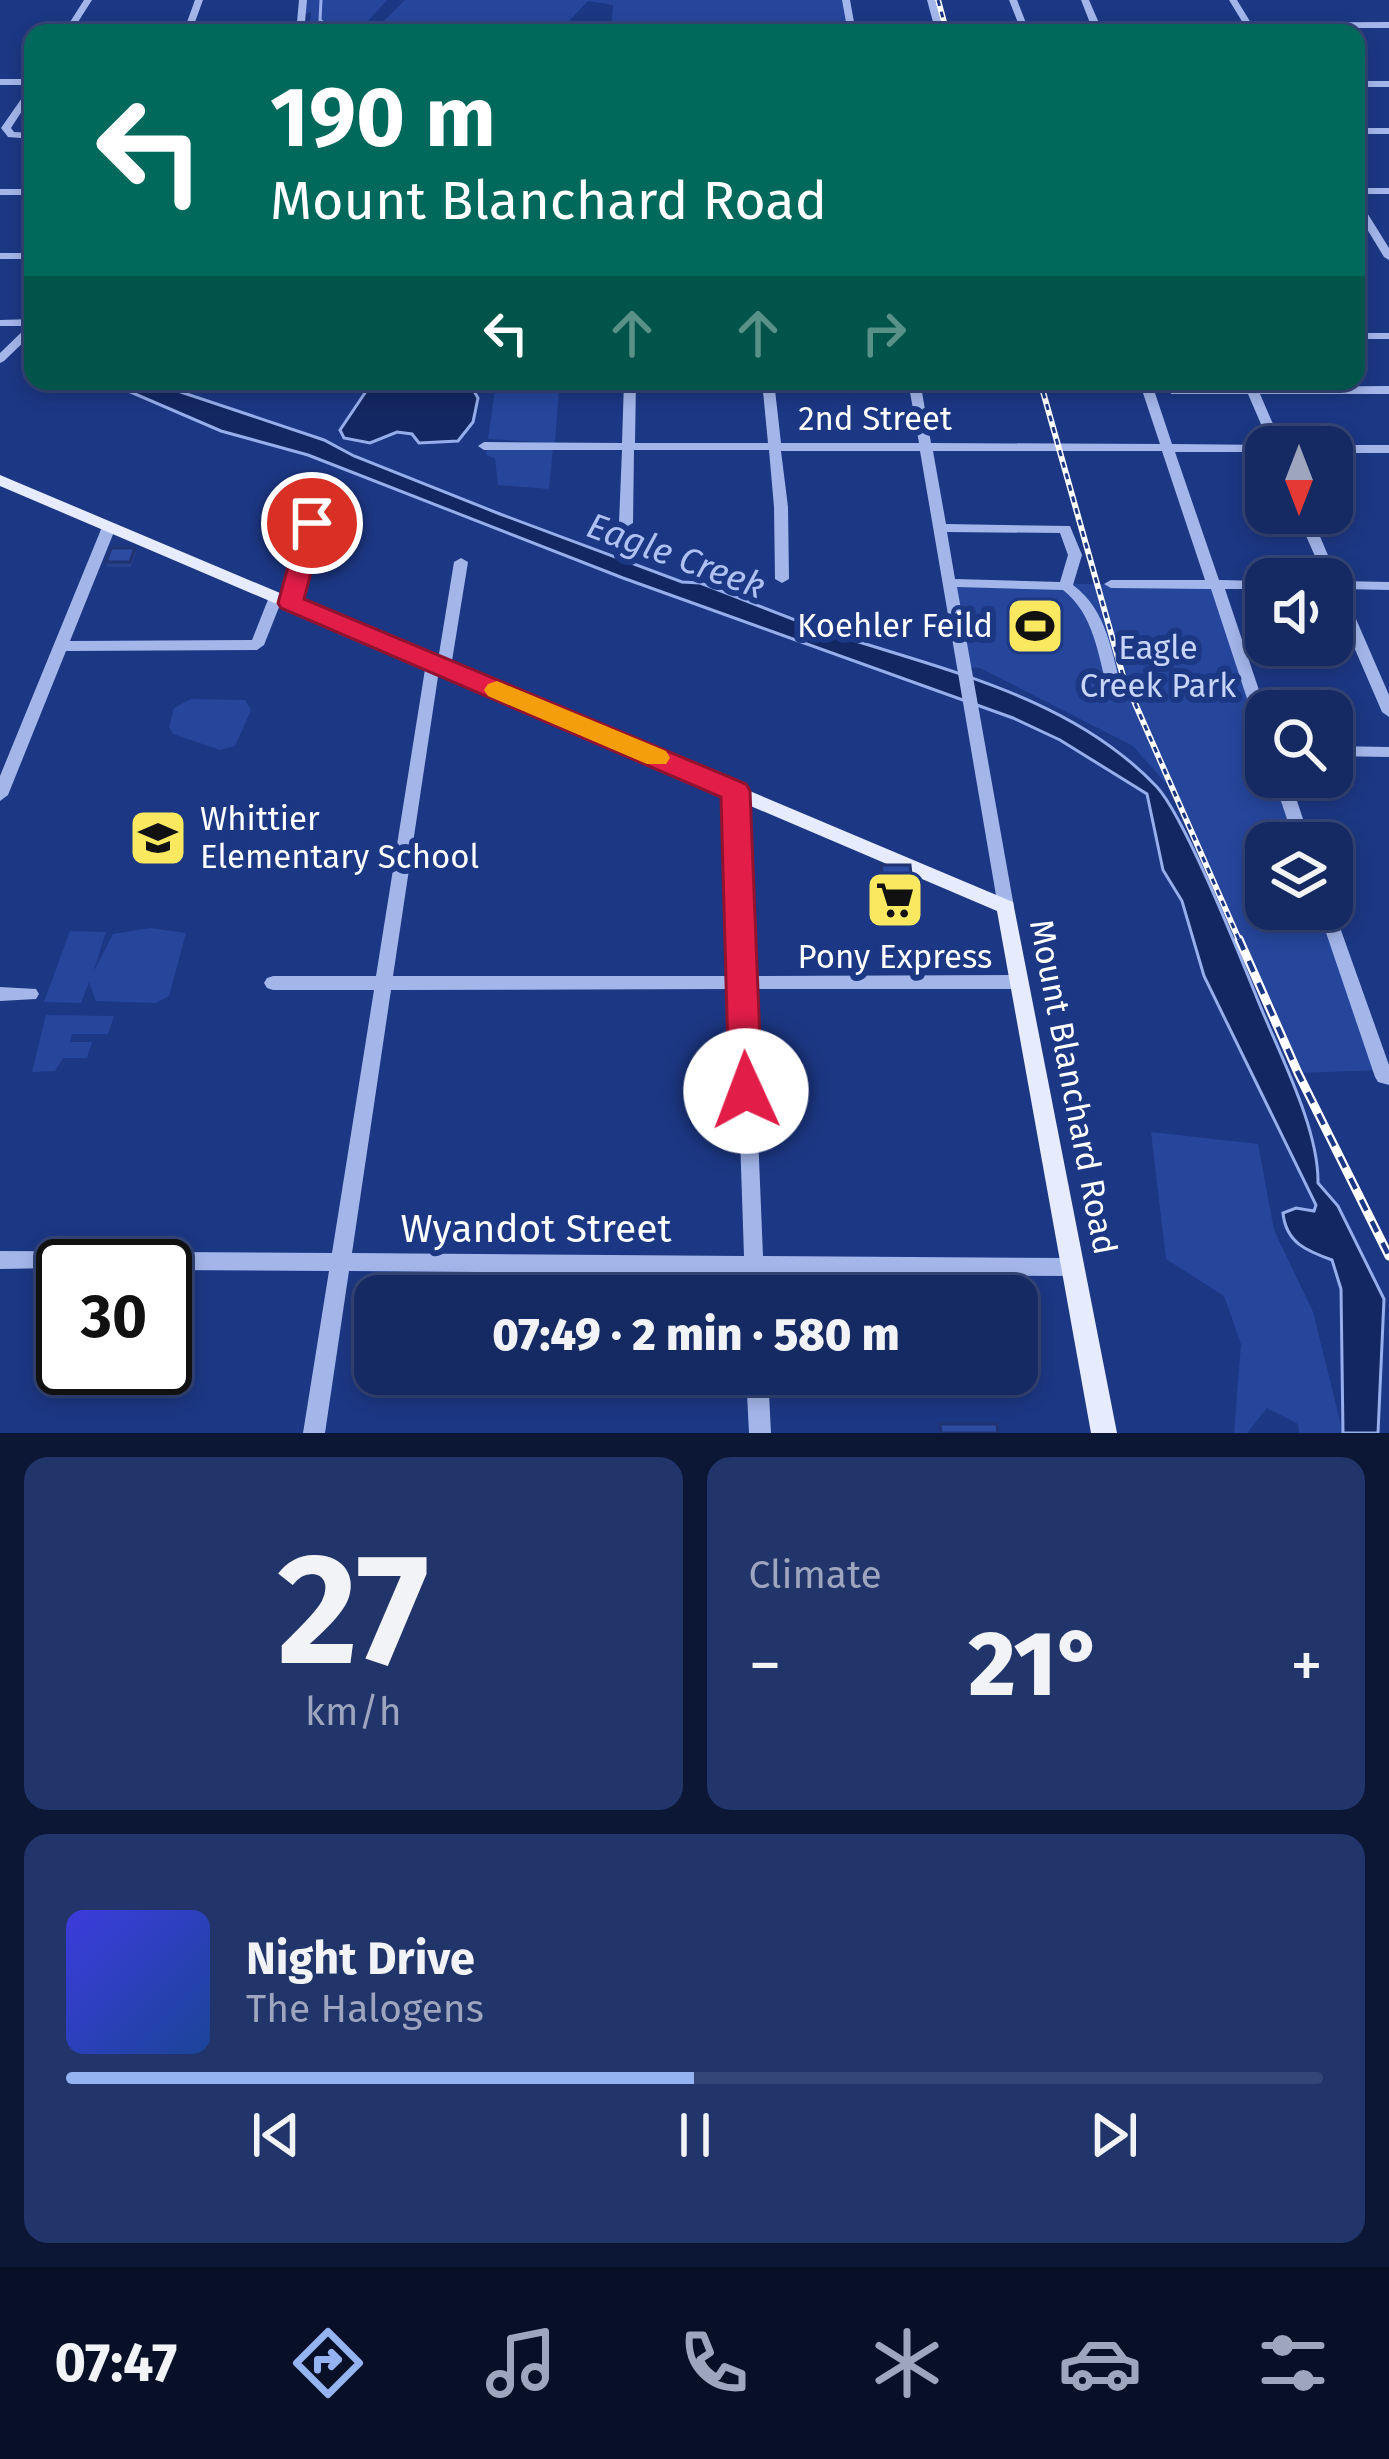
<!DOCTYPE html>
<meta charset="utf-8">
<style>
:root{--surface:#152962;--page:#22356b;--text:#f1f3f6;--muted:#9da6be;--line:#344577;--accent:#95b2f1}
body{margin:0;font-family:"Fira Sans",sans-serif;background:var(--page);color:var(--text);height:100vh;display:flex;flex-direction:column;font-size:45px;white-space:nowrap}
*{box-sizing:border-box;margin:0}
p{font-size:39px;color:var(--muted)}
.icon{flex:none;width:66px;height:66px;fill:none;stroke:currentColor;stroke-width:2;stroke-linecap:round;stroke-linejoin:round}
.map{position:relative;height:1433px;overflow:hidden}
.drawer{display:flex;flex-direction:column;gap:24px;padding:24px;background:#0c1736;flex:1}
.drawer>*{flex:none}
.guide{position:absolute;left:24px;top:24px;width:1341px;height:366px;border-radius:24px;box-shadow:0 6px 18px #0003,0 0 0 3px var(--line);background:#00695c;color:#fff;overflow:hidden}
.needle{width:78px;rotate:180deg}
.fabs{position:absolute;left:1245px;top:426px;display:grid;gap:24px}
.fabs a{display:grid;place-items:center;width:108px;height:108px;border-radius:24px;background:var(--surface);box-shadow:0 6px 18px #0003,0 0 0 3px var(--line);font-size:60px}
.speed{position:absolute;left:36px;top:1239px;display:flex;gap:24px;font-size:60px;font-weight:700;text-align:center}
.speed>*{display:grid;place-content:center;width:156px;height:156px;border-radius:50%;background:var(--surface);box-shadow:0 6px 18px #0003,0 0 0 3px var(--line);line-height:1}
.speed .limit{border:6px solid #111;border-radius:18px;background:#fff;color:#111}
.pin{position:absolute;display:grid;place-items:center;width:102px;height:102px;color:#fff;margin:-51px;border:6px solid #fff;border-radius:50%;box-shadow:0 3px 12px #0007}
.me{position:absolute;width:132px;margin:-66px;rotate:358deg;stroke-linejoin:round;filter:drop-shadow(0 0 9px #0008)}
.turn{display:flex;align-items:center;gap:42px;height:252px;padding:0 48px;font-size:54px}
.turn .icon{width:156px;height:156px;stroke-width:2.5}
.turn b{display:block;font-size:84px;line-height:102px}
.lanes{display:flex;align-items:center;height:114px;padding:0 48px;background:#0003;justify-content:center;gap:60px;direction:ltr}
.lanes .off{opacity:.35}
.big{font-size:90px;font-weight:800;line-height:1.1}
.drawer .widget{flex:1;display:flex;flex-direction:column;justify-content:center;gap:18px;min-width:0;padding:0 42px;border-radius:24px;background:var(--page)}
.drawer .dial{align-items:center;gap:0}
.dial b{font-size:156px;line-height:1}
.song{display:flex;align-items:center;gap:36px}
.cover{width:144px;height:144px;border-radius:18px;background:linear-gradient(135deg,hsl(240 70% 55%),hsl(220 70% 35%))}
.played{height:12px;border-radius:6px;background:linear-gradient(90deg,var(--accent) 50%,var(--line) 50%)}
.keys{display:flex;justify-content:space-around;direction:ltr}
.heat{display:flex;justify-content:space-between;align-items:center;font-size:66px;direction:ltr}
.drawer .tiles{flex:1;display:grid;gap:24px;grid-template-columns:1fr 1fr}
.widget:last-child{grid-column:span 2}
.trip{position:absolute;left:354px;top:1275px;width:684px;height:120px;border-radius:24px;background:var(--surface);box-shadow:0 6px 18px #0003,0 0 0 3px var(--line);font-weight:800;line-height:120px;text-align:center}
.dock{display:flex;height:192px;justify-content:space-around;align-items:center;background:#081027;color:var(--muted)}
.dock .icon{width:84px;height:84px}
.dock .selected{color:var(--accent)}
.dock b{font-size:54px;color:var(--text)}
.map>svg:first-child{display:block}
.green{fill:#26469c}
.water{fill:#132762;stroke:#96aeec;stroke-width:3}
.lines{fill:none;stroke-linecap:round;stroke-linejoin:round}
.stream{stroke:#96aeec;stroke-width:3}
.minor{fill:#a3b6ea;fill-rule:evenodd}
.major{fill:#e6ebfe;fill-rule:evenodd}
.rail-far1-casing{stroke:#fff;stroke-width:6}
.rail-casing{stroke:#fff;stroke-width:9}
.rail-far1{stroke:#1c3783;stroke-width:3;stroke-dasharray:6;stroke-linecap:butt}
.rail{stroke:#1c3783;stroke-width:4.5;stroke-dasharray:12;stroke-linecap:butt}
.wall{fill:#26408a}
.building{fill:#2c4ba1;stroke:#1f3471;stroke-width:3}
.route{fill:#e11d48;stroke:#92132f;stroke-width:3}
.slow{fill:#f59e0b}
.labels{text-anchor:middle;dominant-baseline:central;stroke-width:12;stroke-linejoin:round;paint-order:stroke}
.street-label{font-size:33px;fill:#fff;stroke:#1c3783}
.poi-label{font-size:33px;fill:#fff;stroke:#1c3783;text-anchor:end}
.park-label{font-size:33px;fill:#c7d5f8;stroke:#1c3783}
.water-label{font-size:36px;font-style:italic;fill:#aec1f2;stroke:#1c3783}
.near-street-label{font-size:39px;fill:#fff;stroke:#1c3783}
</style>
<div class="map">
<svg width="1389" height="1433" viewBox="0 0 1389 1433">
<rect width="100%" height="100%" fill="#1c3783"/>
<!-- green -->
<g class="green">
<polygon points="303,0 387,0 357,33 309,33 311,12 302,15"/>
<polygon points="405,0 846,0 852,33 611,33 613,5 588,1 569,21 566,33 372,33"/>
<polygon points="559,389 555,443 488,439 495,390"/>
<polygon points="487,448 553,448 549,489 498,485 495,458 486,455"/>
<polygon points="949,583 1217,585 1266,730 1266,777 1282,777 1304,843 1266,843 1266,909 1327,909 1382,1070 1298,1073 1182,802 1133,746 980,668 963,667"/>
<polygon points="191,699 245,700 251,710 235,746 220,750 173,734 169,727 174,708"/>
<polygon points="150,928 186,933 169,996 156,1003 96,1001 89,982 81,1003 44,1002 70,931 106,932 93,973 113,934"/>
<polygon points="46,1015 47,1015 114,1016 108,1034 72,1034 70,1042 92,1042 87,1058 63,1058 55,1071 32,1072"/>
<polygon points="1151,1132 1258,1144 1274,1230 1313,1312 1343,1433 1299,1433 1298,1424 1267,1408 1247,1433 1234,1433 1241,1344 1224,1296 1166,1259"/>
</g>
<!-- water -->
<g class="water">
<path d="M116 381H148L324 440 354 456 500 514 682 582 700 583C746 600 791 620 837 635 948 671 1073 698 1157 787 1185 818 1237 949 1255 993 1276 1048 1319 1126 1318 1183L1338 1206 1384 1299 1378 1433H1343L1341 1289 1332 1260C1307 1251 1286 1243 1283 1213L1296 1208 1314 1211 1316 1205 1204 976 1182 901 1163 870 1147 794 1060 740 1013 718 623 578 308 455 221 431 128 391Z"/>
<polygon points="373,381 468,381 478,398 473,422 458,441 419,443 412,434 397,432 370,443 344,438 340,430"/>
</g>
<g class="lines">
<!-- stream -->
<polyline class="stream" points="321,0 320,20 335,33"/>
<!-- minor -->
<g class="minor">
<polygon points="84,0 92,0 71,33 63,33"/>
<polygon points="195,0 203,0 191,33 183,33"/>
<polygon points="299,0 307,0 304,33 296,33"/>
<polygon points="842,0 850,0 856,33 848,33"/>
<polygon points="927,0 935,0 944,33 936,33"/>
<polygon points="1009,0 1017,0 1026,23 1090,23 1081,0 1089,0 1099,23 1243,23 1229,0 1237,0 1251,23 1389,22 1389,28 1254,28 1257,33 1249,33 1246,28 1101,28 1100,33 1095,33 1093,28 1027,29 1027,33 1022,33"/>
<polygon points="0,79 33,79 33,94 11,128 14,132 33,133 33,139 8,137 1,128 31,85 0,85"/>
<rect x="1356" y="81" width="33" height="6"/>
<rect x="1356" y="128" width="33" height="6"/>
<rect x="1356" y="188" width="33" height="6"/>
<rect x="0" y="189" width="33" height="6"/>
<polygon points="1356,200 1361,203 1389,248 1389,260 1384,257 1356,211"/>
<rect x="0" y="253" width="33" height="6"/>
<polygon points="33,319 33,333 4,361 0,363 0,353 28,326 0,326 0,320"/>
<rect x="1356" y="333" width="33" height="6"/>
<path d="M624 381H636L635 443H768L762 381H774L781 443H919L908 381H920L931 443 1160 444 1139 381H1151L1172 444 1270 445 1248 394H1171V388L1175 387H1245L1246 381H1252L1257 387 1389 386V394H1260L1283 447H1266V452H1175L1219 580 1266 581V589H1225L1266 711V737L1258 732 1211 589 1111 588 1104 584 1111 580H1205L1162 451H933L946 524 1070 526 1082 555 1073 585C1107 610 1112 653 1122 691L1115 696 1108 691C1098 655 1094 614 1063 590L957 587 1014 907 1012 911H1000L998 907 920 451H781L788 507 789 579 782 583 775 579 774 507 769 450H634L633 523 626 527 619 523 622 450H484L478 446 484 442 622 443ZM947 532 1060 533 1068 555 1060 582 955 579Z"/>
<polygon points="1332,445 1389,445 1389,453 1332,453 1332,447 1327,447"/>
<polygon points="315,505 322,509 297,603 295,606 285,606 283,603 308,509"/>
<polygon points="1296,513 1310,513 1339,581 1389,582 1389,590 1343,589 1389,695 1389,717 1382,712 1332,596 1332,579 1325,579"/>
<polygon points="109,523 116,527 70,641 252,640 269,597 276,593 281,594 283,597 264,645 257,650 66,651 8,795 0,801 0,776 102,527"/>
<path d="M461 558 468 562 451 667 449 670H439L393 976H734L728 792 736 787 742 788 744 792 752 976 1019 975 1025 977 1028 982 1025 987 1019 989H752L763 1256 1073 1258 1080 1261 1083 1267 1080 1273 1073 1276 764 1274 765 1296H745L744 1274 349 1271 325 1433H303L329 1271 165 1270V1266L0 1269V1251L332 1253 374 990H273L267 988 264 983 267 978 273 976H376L426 663 428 660H438L454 562ZM735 989 744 1256 352 1253 391 990Z"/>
<polygon points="1332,746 1389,747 1389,757 1332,756"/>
<polygon points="1273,777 1289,777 1311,843 1295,843"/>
<polygon points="1332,905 1389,1065 1389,1085 1378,1082 1375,1077 1318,909 1332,909"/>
<polygon points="0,987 36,989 39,994 36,999 0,1001"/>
<polygon points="746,1374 768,1374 771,1433 749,1433"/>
</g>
<!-- major -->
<polygon class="major" points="0,475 1013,902 1117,1433 1091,1433 997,911 0,486"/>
<defs>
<g id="rail-far1">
<polyline points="938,0 947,33"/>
<polyline points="1040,381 1123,676 1240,942"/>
</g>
<polyline id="rail" points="1239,939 1298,1073 1389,1256"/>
</defs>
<!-- rail-far1 casing -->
<use href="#rail-far1" class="rail-far1-casing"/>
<!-- rail casing -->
<use href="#rail" class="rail-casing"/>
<!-- rail-far1 -->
<use href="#rail-far1" class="rail-far1"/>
<!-- rail -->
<use href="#rail" class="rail"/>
</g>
<!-- wall -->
<g class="wall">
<polygon points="135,548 136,554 131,567 107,567 106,562"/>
<polygon points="881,865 914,901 912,918 883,918 879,882"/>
</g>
<!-- building -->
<g class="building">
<polygon points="111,548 135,548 130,562 106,562"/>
<polygon points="881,865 910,865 914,901 885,901"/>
<polygon points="940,1424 997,1424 998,1433 941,1433"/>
</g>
<!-- route -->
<polygon class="route" points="312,516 324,523 304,599 746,784 750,791 762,1091 757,1101 746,1105 734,1101 729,1091 721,797 281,608 278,603 300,523"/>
<!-- slow -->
<polygon class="slow" points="497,681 666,751 670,758 666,764 647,764 488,696 484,690 488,684"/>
<!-- icons -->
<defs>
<symbol id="stadium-square" viewBox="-11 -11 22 22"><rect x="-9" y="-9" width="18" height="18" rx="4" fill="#fae960" stroke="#1c3783"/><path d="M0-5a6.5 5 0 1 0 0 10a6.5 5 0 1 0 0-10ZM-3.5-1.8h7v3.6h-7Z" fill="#111"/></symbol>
<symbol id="school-square" viewBox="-11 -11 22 22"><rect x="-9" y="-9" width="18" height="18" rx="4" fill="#fae960" stroke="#1c3783"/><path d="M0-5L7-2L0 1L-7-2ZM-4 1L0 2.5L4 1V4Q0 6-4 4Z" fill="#111"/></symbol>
<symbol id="supermarket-square" viewBox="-11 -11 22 22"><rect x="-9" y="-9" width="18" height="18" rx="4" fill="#fae960" stroke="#1c3783"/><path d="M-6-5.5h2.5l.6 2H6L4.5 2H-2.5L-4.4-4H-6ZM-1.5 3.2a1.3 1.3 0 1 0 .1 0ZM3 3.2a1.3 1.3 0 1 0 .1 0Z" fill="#111"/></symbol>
</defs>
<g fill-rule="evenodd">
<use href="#stadium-square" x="1002" y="593" width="66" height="66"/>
<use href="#school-square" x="125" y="805" width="66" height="66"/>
<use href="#supermarket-square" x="862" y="867" width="66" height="66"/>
</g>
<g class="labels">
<!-- street labels -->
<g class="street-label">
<text x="875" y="419">2nd Street</text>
<text transform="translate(1073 1087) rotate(79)">Mount Blanchard Road</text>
</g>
<!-- poi labels -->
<g class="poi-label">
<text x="993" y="626">Koehler Feild</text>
<text x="200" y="819" text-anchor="start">Whittier<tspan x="200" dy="38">Elementary School</tspan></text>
<text x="895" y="957" text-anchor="middle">Pony Express</text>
</g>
<!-- park labels -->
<g class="park-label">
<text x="1158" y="648">Eagle<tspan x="1158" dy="38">Creek Park</tspan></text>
</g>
<!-- water labels -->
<g class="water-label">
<text transform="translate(676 556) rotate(20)">Eagle Creek</text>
</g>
<!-- near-street labels -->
<g class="near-street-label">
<text x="536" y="1229">Wyandot Street</text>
</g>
</g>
</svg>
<div class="fabs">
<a><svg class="needle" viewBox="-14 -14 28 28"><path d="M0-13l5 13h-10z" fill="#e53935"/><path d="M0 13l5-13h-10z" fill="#9da6be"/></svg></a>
<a><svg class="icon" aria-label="sound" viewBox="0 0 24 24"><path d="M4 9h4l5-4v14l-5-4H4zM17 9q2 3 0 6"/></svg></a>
<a><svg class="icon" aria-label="search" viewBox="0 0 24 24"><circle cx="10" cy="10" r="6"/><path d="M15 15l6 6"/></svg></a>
<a><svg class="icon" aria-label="layers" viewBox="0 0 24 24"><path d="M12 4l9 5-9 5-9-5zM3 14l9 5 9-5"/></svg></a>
</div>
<div class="speed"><div class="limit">30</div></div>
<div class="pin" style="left:312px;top:523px;background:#d93025"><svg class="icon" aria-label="arrive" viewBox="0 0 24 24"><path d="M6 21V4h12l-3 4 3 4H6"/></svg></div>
<svg class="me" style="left:746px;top:1091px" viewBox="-20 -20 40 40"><circle r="19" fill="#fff"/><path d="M0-13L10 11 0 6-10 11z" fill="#e11d48"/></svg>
<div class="trip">07:49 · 2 min · 580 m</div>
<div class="guide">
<div class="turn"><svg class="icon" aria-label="left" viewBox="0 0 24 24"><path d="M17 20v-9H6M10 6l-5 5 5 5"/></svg><div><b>190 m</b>Mount Blanchard Road</div></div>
<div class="lanes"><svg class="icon" aria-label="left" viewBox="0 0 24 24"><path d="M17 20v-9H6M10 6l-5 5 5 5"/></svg><svg class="icon off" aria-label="ahead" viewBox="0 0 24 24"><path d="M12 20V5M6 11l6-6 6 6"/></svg><svg class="icon off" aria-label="ahead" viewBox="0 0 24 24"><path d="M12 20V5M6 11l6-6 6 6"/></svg><svg class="icon off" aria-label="right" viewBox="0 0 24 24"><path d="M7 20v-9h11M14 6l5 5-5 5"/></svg></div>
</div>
</div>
<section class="drawer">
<div class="tiles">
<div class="widget dial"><b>27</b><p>km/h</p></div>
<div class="widget"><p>Climate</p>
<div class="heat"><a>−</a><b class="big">21°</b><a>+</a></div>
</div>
<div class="widget">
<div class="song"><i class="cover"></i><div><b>Night Drive</b><p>The Halogens</p></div></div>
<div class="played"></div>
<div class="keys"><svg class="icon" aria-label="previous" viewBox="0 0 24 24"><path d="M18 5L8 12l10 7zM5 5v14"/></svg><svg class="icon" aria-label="pause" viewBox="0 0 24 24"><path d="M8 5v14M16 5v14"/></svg><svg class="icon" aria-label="next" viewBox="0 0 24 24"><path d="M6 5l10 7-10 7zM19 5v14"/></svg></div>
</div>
</div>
</section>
<nav class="dock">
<b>07:47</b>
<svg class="icon selected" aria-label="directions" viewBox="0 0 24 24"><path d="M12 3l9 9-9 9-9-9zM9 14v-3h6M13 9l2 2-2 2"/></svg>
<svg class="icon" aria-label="music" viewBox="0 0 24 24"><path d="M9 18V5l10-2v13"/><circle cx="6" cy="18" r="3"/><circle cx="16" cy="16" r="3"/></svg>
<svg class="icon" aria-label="phone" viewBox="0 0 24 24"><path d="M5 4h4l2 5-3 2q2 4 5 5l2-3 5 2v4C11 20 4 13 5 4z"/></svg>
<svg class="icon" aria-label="climate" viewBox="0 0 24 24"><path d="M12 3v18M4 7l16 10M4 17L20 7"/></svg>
<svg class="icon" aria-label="car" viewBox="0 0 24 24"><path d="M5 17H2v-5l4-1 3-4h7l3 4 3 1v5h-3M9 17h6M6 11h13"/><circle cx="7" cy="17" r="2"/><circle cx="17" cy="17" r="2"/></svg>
<svg class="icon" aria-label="filters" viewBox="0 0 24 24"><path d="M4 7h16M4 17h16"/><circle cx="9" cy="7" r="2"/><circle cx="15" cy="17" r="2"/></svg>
</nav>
